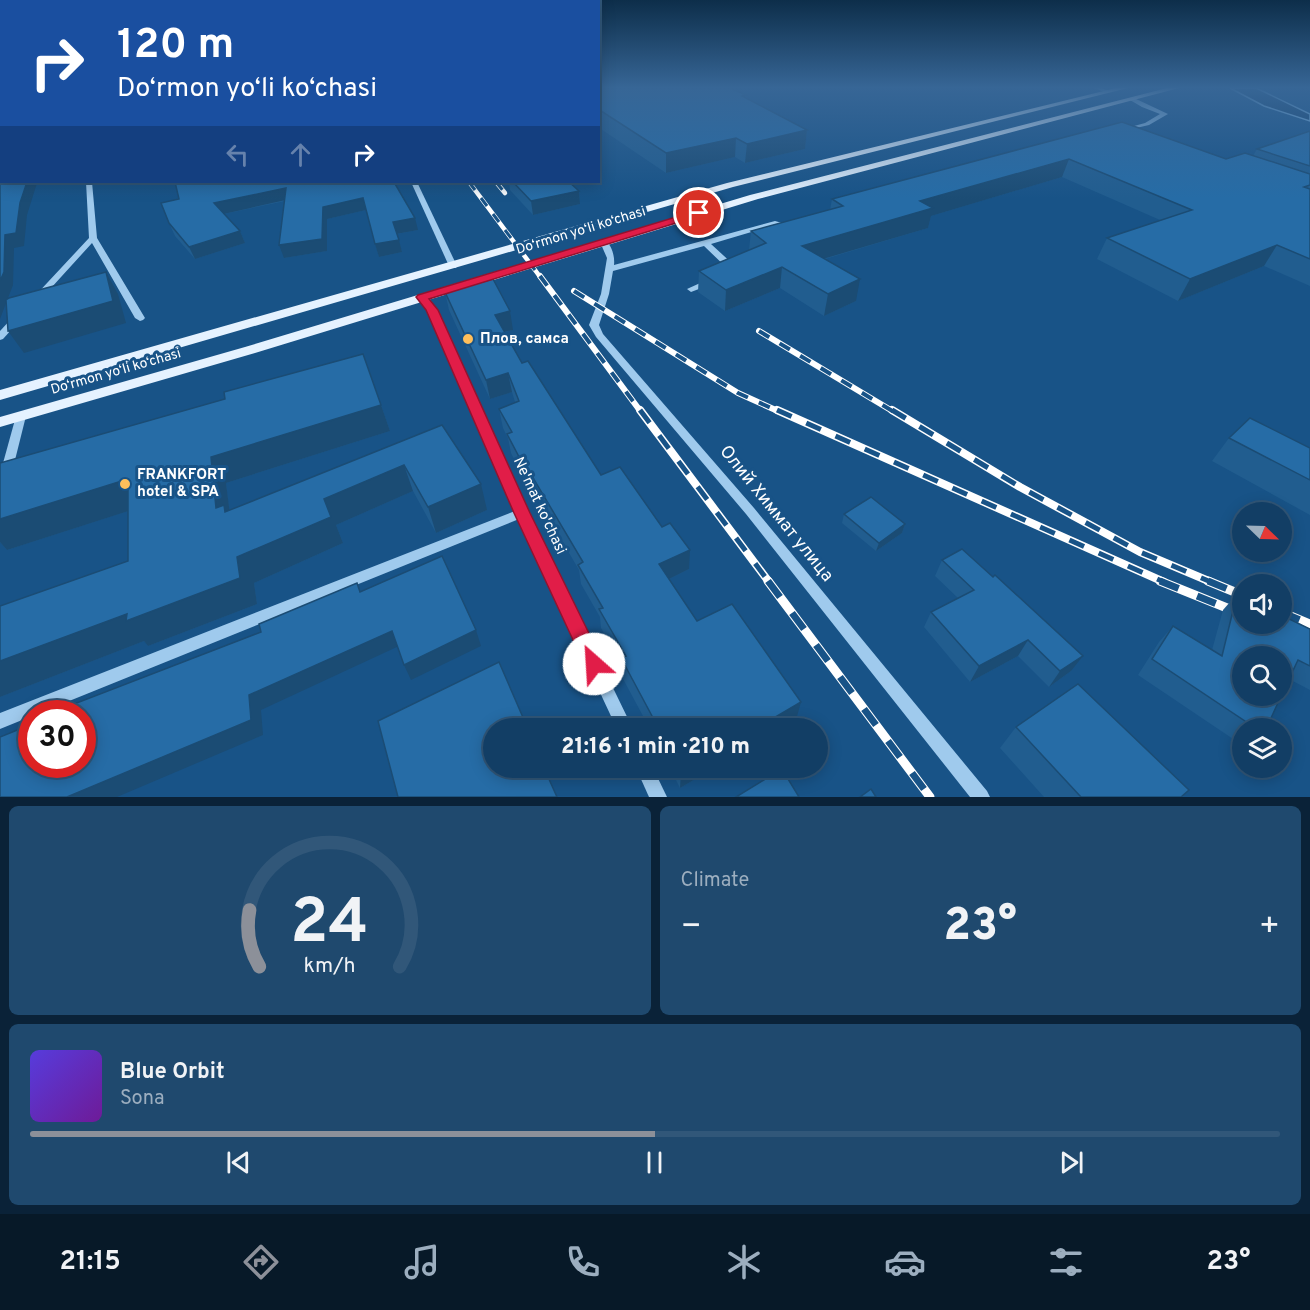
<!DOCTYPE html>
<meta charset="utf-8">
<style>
:root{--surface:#123e65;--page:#1f496e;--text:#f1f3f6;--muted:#9caebf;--line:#315779;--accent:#8c9099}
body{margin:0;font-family:Overpass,sans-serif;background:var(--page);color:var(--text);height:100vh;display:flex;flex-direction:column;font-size:22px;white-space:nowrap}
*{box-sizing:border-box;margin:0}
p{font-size:20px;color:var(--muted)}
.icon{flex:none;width:33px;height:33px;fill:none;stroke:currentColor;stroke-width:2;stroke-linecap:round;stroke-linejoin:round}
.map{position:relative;height:797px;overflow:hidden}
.drawer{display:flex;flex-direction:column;gap:9px;padding:9px;background:#0a2238;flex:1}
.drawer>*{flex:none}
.banner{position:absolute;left:0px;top:0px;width:600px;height:183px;box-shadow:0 3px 15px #0003,0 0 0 2px var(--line);background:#1a4fa0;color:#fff;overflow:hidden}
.needle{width:39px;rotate:113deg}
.controls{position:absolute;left:1232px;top:502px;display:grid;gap:12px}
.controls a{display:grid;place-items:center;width:60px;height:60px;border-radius:50%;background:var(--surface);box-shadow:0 3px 15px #0003,0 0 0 2px var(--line);font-size:30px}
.speed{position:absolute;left:18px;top:700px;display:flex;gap:12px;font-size:30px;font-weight:700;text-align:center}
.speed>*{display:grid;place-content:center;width:78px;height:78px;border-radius:50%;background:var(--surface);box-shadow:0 3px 15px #0003,0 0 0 2px var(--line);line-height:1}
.speed .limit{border:9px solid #d22;background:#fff;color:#111}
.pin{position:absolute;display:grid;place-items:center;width:51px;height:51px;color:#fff;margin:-26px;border:3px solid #fff;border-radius:50%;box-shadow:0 2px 6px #0007}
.me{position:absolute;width:66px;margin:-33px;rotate:334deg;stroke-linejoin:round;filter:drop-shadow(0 0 4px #0008)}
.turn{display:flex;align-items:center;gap:21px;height:126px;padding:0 18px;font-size:27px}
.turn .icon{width:78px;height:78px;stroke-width:2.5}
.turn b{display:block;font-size:42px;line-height:51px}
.lanes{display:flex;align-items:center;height:57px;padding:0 18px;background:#0003;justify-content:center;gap:30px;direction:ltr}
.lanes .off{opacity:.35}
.big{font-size:45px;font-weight:800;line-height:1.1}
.drawer .tile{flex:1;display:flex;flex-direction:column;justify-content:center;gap:9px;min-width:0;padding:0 21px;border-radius:9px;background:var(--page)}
.drawer .dial{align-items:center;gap:0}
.dial svg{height:156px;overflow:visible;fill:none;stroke:var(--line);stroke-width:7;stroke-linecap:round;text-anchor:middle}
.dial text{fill:var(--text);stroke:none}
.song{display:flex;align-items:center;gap:18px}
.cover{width:72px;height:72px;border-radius:9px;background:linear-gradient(135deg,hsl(250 70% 55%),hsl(280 70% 35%))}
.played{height:6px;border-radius:3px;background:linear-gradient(90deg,var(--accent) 50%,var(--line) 50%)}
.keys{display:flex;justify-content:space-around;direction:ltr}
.heat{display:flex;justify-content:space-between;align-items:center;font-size:33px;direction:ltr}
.drawer .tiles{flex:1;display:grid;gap:9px;grid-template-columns:1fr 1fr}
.tile:last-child{grid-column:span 2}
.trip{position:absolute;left:483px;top:718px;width:345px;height:60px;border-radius:30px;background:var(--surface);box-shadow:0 3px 15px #0003,0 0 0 2px var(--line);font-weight:800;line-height:60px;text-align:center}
.dock{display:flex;height:96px;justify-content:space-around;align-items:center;background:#071928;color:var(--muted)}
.dock .icon{width:42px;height:42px}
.dock .on{color:var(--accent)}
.dock b{font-size:27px;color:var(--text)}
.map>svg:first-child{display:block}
.water{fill:#0f3c65;stroke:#91c7f0;stroke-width:1.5}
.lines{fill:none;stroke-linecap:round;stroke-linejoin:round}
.minor{fill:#9fcaed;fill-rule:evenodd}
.major{fill:#e5f2ff;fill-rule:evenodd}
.rail-far3-casing{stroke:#fff;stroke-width:4.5}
.rail-far2-casing{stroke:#fff;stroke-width:6}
.rail-far1-casing{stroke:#fff;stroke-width:8}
.rail-casing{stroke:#fff;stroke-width:9}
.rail-far3{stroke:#185387;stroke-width:3;stroke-dasharray:10;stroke-linecap:butt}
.rail-far2{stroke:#185387;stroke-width:4;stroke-dasharray:12;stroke-linecap:butt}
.rail-far1{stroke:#185387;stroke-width:5;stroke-dasharray:16;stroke-linecap:butt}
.rail{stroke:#185387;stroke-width:7;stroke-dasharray:20;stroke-linecap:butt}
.wall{fill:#215d8f}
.shaded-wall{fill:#1b4c74}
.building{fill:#266ca6;stroke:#1b4c74;stroke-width:1.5}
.route{fill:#e11d48;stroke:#92132f;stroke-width:1.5}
.poi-dot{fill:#ffbf5b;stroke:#185387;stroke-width:2}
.labels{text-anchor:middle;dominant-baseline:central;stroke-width:6;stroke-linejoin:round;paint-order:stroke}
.far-street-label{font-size:14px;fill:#fff;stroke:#185387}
.poi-label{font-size:15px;font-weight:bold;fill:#fff;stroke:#185387;text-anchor:start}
.street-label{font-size:15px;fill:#fff;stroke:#185387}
.near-street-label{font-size:18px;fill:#fff;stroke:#185387}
</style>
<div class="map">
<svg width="1310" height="797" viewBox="0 0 1310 797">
<rect width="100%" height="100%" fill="#185387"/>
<!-- water -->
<polygon class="water" points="1230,88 1256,88 1310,114 1310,121 1264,106"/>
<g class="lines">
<!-- minor -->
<g class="minor">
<rect x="0" y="88" width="2" height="2"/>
<polygon points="1094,88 1101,88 1110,91 1107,93"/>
<polygon points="1130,98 1134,98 1168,114 1149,125 1123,131 1123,129 1145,123 1160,114 1142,107 1130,100"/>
<polygon points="86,182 92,182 97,238 145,318 143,320 140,321 135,318 92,243 41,299 38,300 34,297 89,238"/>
<polygon points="411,182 417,182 457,266 456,268 453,268 449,266"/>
<path d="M775 221 782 223 711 244 736 267V271H730L704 246 613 271 609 294 599 325 603 334 754 508 987 791 990 797H970L746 514 596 337 589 325 601 294 607 258 600 242 601 240H604C612 244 615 257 614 265Z"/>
<polygon points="709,279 713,282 712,284 691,292 687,289"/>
<polygon points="422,294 425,295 437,310 528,513 633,729 617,729 519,519 37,714 32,714 32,716 0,729 0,713 515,511 428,310 418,297"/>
<polygon points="16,316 21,319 3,339 0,340 0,331 13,317"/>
<polygon points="21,412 26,416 6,496 4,499 0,501 0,474 16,416"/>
<polygon points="636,768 653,768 667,797 649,797"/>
</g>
<!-- major -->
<g class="major">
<polygon points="1116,88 1128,88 733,187 0,400 0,390 727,183"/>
<polygon points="1167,88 1179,88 758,199 255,353 0,427 0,417 245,347 750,195"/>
</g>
<defs>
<g id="rail-far3">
<polyline points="469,182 541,278"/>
<polyline points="496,182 505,193"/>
</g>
<g id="rail-far2">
<polyline points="540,276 641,412"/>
<polyline points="574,291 738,393 780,412"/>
<polyline points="759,331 894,412"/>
</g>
<g id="rail-far1">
<polyline points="640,410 769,582"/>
<polyline points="777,410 1164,582"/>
<polyline points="892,410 1020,487 1140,552 1211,582"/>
</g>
<g id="rail">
<polyline points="768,581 930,797"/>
<polyline points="1160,581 1242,614"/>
<polyline points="1208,581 1242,595"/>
<polyline points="1281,612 1310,624"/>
</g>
</defs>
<!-- rail-far3 casing -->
<use href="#rail-far3" class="rail-far3-casing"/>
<!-- rail-far2 casing -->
<use href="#rail-far2" class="rail-far2-casing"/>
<!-- rail-far1 casing -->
<use href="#rail-far1" class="rail-far1-casing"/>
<!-- rail casing -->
<use href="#rail" class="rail-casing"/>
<!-- rail-far3 -->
<use href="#rail-far3" class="rail-far3"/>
<!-- rail-far2 -->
<use href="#rail-far2" class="rail-far2"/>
<!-- rail-far1 -->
<use href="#rail-far1" class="rail-far1"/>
<!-- rail -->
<use href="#rail" class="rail"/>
</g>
<!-- wall -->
<g class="wall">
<polygon points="598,88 745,98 807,130 805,149 745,163 735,157 666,173 598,127"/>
<polygon points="1122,122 1226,159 1253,156 1257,149 1310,131 1310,286 1264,266 1178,301 1097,259 1107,238 1160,220 1062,177 931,216 928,228 825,259 856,301 824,316 780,288 725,311 698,292 699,271 749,250 751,231 830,210 832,199"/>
<polygon points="394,182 418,230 397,234 402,252 379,257 366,210 327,219 327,251 284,258 285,201 224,214 240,231 245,243 195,259 175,236 169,223 179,199"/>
<polygon points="509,182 569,182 579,191 580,204 533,215 510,190"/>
<polygon points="445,292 513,330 504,332 522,363 601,475 689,569 669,579 697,621 796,720 781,729 650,729 622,677 622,666 601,628 600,617 581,584 579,570 533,491 530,491 511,453 508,438 503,428 499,409 515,402 512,392 490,399 449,310"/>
<polygon points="381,405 390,431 226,483 229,510 442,425 487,510 436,533 413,491 336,525 343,543 254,583 257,604 148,646 144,641 0,697 0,606 128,561 128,511 7,550 0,542 0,463"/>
<polygon points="1229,438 1310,448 1310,515 1212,461"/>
<polygon points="844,514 905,524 902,533 876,551 842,523"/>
<polygon points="942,560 1071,671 1049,687 1018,656 970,682 924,627 931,612 958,598 935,576"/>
<polygon points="1237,594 1310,629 1310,690 1289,679 1266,729 1242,729 1242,745 1138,675 1159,642 1173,626 1212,650 1223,610"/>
<polygon points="1016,727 1181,797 1044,797 1000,748"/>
<polygon points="670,768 714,768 680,788"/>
</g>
<!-- shaded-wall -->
<g class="shaded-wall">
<polygon points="807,130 805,149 745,163 747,144"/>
<polygon points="736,138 735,157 666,173 666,153"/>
<polygon points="1069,159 1062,177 931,216 928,228 799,266 802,246 920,201"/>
<polygon points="27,182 36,182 37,183 27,215 24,246 14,248 13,285 0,319 0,281 5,235 20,203"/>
<polygon points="286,188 290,199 219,215 214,203"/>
<polygon points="579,191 580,204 533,215 531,201"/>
<polygon points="363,198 366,210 327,219 327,251 284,258 279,245 323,207"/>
<polygon points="415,218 418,230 396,234 393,222"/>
<polygon points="240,231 245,243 195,259 189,247"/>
<polygon points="399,240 402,252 379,257 375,244"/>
<polygon points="1277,245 1264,266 1178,301 1190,279"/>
<polygon points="782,267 780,288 725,311 726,290"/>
<polygon points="106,272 118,294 126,323 24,353 8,331"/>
<polygon points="860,279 856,301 824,316 828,294"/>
<polygon points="510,311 513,330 498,333 495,315"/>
<polygon points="508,373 512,392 490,399 486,380"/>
<polygon points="381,405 390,431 226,483 230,515 216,508 211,457"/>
<polygon points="404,465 413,491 336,525 343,543 254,583 257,604 148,646 144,641 0,697 0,661 237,557 324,499"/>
<polygon points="529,471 533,491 530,491 527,472"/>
<polygon points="128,479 147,505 7,550 0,542 0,519"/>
<polygon points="481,484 487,510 436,533 428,507"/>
<polygon points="905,524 902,533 876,551 879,543"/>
<polygon points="690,550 689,569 659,584 659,564"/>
<polygon points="476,630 481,646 411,680 404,665"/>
<polygon points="392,631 399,646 261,710 263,735 117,797 67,797 249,695"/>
<polygon points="1028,640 1018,656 970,682 979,666"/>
<polygon points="1083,656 1071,671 1049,687 1060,671"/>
<polygon points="801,702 796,720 781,729 755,729"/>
<polygon points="686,768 714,768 680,788 681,771"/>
</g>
<!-- building -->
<g class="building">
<polygon points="598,88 730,88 746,95 742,96 807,130 747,144 736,138 666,153 598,109"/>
<polygon points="0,96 2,96 2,182 27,182 20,203 16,233 5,235 4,272 0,281"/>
<polygon points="1122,122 1226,159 1245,153 1310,174 1310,185 1304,187 1310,189 1310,259 1277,245 1190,279 1107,238 1192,210 1069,159 920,201 933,208 802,246 860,279 828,294 782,267 726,290 699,271 766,243 751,231 843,206 832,199"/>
<polygon points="1310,131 1310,166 1257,149"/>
<polygon points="175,182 394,182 415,218 393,222 399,240 375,244 363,198 323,207 322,239 279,245 286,188 214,203 240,231 189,247 169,223 161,203 179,199"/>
<polygon points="513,182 569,182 579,191 531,201"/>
<polygon points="106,272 113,301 8,331 6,300 9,298"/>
<polygon points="493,279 510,311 495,315 522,363 528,361 601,475 620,467 662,527 670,523 690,550 659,564 697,621 732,604 801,702 755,729 659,729 621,658 626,656 599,609 603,608 578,565 583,562 529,471 527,472 507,434 512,432 499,409 519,401 508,373 486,380 445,292"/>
<polygon points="363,354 381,405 211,457 216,508 224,505 225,512 442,425 481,484 428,507 404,465 324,499 331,517 237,557 240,578 126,621 127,614 0,661 0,606 128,561 128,479 0,519 0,463 225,399 224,392"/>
<polygon points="1250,418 1310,448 1310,480 1229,438"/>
<polygon points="871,497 905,524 879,543 844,514"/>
<polygon points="962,549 993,577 995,575 1083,656 1060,671 1028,640 979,666 931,612 974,590 942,560"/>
<polygon points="442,556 476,630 404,665 392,631 249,695 251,720 67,797 0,797 0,737 32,724 32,765 82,765 82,714 57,714 60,713 61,709 261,632 259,624 357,583 360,592"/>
<polygon points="1237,594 1242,597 1242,624 1281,624 1281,615 1310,629 1310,666 1298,660 1281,696 1281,657 1242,657 1242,696 1281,696 1266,729 1257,729 1152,659 1173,626 1222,656"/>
<polygon points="499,662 528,729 494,729 494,768 544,768 557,797 398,797 378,721"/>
<polygon points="1078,684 1189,790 1181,797 1081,797 1016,727"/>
<polygon points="679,768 686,768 681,771"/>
<polygon points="782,769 799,797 736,797"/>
<polygon points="871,789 876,797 860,797"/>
</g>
<!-- sky -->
<linearGradient id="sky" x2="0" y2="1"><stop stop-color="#0d2e4a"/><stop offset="0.44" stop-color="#376696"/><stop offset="1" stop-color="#376696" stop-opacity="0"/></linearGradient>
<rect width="1310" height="199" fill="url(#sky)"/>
<!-- route -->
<polygon class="route" points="699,210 704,213 702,215 429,299 438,310 530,513 604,664 601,670 594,673 587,670 514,513 426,310 416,297 418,295"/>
<!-- markers -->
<g class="poi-dot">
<circle cx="468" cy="339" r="6"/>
<circle cx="125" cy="484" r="6"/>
</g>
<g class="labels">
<!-- far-street labels -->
<g class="far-street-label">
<text transform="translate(581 231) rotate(-17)">Do‘rmon yo‘li ko‘chasi</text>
<text transform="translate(116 372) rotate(-16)">Do‘rmon yo‘li ko‘chasi</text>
</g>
<!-- poi labels -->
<g class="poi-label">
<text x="480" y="339">Плов, самса</text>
<text x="137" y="475">FRANKFORT<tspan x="137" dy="17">hotel &amp; SPA</tspan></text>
</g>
<!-- street labels -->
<g class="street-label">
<text transform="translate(539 506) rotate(65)">Ne'mat ko'chasi</text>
</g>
<!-- near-street labels -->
<g class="near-street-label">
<text transform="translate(776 514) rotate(51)">Олий Химмат улица</text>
</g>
</g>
</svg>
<div class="controls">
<a><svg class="needle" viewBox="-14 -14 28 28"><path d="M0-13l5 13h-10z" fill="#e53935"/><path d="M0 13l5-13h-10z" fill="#9caebf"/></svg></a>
<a><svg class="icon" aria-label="sound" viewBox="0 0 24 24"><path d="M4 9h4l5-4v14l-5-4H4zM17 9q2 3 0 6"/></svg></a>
<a><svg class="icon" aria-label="search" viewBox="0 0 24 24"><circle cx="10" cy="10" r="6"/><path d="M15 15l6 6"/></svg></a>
<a><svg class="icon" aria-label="layers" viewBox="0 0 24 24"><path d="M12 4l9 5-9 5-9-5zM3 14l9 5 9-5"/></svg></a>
</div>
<div class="speed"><div class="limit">30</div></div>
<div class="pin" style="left:699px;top:213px;background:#d93025"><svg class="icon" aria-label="arrive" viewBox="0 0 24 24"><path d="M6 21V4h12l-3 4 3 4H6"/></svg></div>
<svg class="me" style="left:594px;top:664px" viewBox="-20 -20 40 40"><circle r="19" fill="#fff"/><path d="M0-13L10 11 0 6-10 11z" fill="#e11d48"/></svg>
<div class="trip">21:16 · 1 min · 210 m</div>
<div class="banner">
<div class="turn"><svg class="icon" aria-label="right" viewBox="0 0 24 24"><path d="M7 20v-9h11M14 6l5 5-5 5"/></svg><div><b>120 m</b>Do‘rmon yo‘li ko‘chasi</div></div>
<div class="lanes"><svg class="icon off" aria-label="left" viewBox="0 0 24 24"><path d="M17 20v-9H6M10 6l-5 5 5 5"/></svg><svg class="icon off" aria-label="ahead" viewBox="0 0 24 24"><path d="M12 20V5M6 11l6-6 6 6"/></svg><svg class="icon" aria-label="right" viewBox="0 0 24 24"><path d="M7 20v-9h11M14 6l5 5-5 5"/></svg></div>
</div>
</div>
<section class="drawer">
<div class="tiles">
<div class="tile dial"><svg viewBox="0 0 100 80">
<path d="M14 69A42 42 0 1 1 86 69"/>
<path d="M14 69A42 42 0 0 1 9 40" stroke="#8c9099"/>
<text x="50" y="56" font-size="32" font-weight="700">24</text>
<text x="50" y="72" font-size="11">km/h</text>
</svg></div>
<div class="tile"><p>Climate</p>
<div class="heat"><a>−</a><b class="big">23°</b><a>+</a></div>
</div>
<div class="tile">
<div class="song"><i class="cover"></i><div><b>Blue Orbit</b><p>Sona</p></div></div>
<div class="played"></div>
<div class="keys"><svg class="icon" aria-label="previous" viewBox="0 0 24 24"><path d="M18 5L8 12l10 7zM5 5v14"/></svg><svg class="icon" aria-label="pause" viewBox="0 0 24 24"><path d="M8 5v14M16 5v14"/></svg><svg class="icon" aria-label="next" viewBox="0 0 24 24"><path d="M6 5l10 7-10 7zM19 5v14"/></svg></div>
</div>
</div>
</section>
<nav class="dock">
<b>21:15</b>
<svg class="icon on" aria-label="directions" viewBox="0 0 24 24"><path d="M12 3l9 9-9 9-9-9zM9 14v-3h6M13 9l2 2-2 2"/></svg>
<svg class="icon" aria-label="music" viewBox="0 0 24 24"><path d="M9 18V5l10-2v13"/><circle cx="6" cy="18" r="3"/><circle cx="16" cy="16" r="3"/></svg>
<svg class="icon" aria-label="phone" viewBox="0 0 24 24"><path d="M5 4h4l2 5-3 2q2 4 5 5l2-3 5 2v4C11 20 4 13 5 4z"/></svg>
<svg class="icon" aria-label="climate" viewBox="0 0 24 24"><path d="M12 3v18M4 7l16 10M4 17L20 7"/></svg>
<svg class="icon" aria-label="car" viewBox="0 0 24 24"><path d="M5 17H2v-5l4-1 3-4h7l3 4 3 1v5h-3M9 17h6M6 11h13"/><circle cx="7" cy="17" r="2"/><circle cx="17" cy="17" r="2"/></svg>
<svg class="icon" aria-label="filters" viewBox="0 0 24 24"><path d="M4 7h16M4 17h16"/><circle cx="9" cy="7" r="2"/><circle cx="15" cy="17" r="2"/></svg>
<b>23°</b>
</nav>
